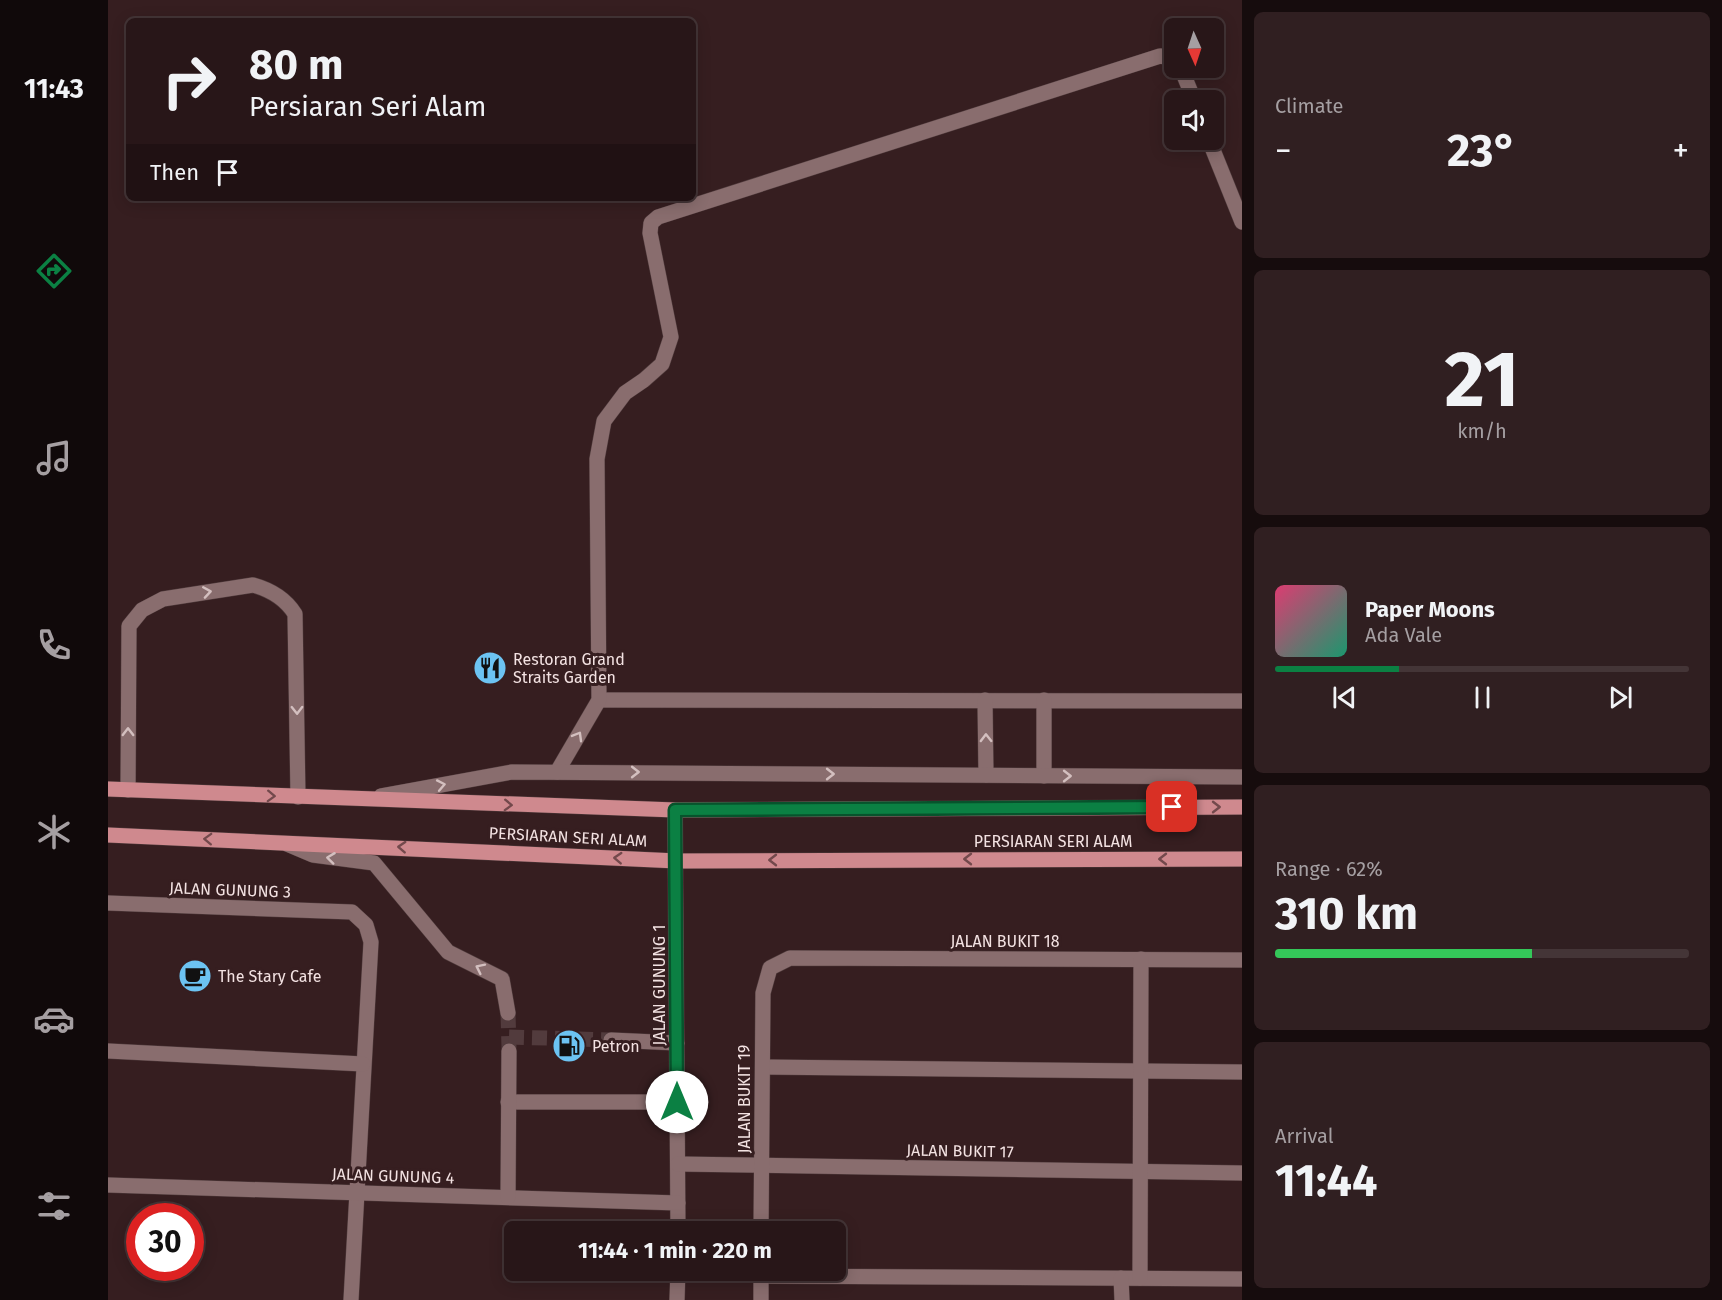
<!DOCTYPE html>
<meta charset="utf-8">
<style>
:root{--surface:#281618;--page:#301f21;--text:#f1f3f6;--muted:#a59fa2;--line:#443537;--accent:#0b8043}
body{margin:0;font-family:"Fira Sans",sans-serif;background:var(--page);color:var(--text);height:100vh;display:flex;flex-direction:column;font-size:22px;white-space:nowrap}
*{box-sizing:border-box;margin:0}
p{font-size:20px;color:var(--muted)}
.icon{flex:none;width:33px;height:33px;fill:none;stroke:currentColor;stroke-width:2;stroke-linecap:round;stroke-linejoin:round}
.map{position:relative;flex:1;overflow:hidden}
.side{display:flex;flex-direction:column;gap:12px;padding:12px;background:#160c0d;width:480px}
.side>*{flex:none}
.hud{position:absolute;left:18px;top:18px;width:570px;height:183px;border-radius:9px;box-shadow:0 3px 15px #0003,0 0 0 2px var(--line);background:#281618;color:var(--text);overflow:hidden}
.needle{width:39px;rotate:177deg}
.controls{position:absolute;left:1056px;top:18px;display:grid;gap:12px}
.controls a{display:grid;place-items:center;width:60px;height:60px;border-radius:9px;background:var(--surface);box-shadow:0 3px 15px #0003,0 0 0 2px var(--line);font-size:30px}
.speed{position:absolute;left:18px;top:1203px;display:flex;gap:12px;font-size:30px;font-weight:700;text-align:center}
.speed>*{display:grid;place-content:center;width:78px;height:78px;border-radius:50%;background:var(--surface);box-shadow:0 3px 15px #0003,0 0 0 2px var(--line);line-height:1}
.speed .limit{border:9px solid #d22;background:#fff;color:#111}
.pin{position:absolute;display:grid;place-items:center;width:51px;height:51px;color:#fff;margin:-26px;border-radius:12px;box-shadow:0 3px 9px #0006}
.me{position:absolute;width:66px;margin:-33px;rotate:0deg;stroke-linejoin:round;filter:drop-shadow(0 0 4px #0008)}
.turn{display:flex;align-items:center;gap:21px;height:126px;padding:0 24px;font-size:27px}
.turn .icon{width:78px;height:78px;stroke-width:2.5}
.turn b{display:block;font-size:42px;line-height:51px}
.then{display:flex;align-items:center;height:57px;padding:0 24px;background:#0003;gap:12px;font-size:22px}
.big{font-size:45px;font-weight:700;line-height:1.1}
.side .card{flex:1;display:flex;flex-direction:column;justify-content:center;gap:9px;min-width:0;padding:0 21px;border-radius:9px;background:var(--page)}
.side .dial{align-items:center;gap:0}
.dial b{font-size:78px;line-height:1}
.song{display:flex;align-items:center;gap:18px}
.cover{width:72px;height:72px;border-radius:9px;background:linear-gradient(135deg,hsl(340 70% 55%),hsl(160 70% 35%))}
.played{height:6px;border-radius:3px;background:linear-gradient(90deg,var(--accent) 30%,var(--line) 30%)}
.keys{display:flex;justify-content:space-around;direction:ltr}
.heat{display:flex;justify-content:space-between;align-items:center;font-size:33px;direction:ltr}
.charge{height:9px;border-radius:4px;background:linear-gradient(90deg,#34c759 62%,var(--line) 0)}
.trip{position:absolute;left:396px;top:1221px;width:342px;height:60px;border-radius:9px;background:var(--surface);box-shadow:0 3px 15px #0003,0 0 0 2px var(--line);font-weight:700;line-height:60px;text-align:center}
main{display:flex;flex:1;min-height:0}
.dock{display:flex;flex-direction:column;width:108px;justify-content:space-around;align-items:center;background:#10090a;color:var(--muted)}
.dock .icon{width:42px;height:42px}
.dock .current{color:var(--accent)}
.dock b{font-size:27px;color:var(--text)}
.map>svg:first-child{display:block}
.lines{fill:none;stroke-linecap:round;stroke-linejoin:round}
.minor-tunnel{stroke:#523b3d;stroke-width:15;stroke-dasharray:15 8;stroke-linecap:butt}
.minor-casing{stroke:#503c3d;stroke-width:16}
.major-casing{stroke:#503c3d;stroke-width:16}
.minor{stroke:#896d6e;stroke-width:15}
.major{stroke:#cf898e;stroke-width:15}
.oneway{stroke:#d3bfbf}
.oneway2{stroke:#73494c}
.route-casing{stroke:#07532c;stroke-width:15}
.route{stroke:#0b8043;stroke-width:10}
.labels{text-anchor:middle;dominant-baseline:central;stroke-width:6;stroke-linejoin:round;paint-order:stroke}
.poi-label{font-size:16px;fill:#f3e2e2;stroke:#361e20;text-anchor:start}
.street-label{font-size:16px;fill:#f3e2e2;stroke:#361e20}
</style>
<main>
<nav class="dock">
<b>11:43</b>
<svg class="icon current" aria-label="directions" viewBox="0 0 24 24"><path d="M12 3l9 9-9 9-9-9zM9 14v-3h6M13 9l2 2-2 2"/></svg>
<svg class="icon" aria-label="music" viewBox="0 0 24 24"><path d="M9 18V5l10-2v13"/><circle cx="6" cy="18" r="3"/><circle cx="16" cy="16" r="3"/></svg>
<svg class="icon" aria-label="phone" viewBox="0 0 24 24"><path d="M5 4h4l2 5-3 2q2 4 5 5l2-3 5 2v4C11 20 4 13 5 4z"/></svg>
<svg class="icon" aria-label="climate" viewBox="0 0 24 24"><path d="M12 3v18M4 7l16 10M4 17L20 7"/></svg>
<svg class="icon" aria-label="car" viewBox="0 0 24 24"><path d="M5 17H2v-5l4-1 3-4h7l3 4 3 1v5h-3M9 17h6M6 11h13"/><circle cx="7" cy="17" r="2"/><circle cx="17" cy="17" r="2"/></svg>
<svg class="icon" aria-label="filters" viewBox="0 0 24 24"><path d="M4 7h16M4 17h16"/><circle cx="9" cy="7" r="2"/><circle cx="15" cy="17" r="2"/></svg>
</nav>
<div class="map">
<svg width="1134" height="1300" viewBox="0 0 1134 1300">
<rect width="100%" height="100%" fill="#361e20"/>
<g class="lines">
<!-- minor-tunnel -->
<g class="minor-tunnel">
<polyline points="400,1013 401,1048"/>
<polyline points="401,1037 503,1040"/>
</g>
<defs>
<g id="minor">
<polyline points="1073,68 1086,100"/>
<polyline points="1101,140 1134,222"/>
<polyline points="491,700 1134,701"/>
<polyline points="877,700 878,775"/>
<polyline points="936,700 936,776"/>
<polyline points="449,772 491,700 489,459 496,421 517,393 536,380 554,364 563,337 542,233 543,223 550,217 1052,56 1066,58"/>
<path d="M20 790 21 626 34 610 55 599 145 585C163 590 177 598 187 614L190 797"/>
<polyline points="273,796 404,772 1134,777"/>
<polyline points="567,810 570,1232"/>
<polyline points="179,844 205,855 266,863 340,952 394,979 400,1013"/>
<polyline points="0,903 244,912 258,925 263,942 243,1300"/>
<polyline points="503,1040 569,1043"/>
<polyline points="0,1051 255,1064"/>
<polyline points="655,1067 1134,1072"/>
<polyline points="400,1102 569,1102"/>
<polyline points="570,1164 1134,1173"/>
<polyline points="0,1185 570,1203"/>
<polyline points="400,1197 401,1051"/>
<polyline points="653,1232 655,993 662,968 682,958 1134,960"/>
<polyline points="653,1276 1134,1279"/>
<polyline points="1013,1278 1014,1300"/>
<polyline points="1032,1278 1033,959"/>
<polyline points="569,1300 570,1270"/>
<polyline points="653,1300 653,1270"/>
</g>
<g id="major">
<polyline points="0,789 567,810 1134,807"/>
<polyline points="0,835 569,861 1134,859"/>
</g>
</defs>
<!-- minor casing -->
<use href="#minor" class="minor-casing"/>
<!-- major casing -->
<use href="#major" class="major-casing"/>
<!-- minor -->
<use href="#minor" class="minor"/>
<!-- major -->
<use href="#major" class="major"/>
</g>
<!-- one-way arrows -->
<defs><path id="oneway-chevron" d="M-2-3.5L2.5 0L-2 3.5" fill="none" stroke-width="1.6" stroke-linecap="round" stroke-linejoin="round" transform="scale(1.5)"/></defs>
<g class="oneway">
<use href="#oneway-chevron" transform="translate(99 592) rotate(-9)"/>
<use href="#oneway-chevron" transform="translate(189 710) rotate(89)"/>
<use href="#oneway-chevron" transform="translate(20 732) rotate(-90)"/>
<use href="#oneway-chevron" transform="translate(470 736) rotate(-60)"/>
<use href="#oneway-chevron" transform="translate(878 738) rotate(-91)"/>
<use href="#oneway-chevron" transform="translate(527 772)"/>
<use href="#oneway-chevron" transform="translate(722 774)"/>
<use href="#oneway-chevron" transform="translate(959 776)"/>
<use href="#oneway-chevron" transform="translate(333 785) rotate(-11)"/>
<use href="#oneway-chevron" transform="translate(223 858) rotate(-173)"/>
<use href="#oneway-chevron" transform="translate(372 968) rotate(-154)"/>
</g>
<g class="oneway2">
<use href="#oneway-chevron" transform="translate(163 796) rotate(2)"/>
<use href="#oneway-chevron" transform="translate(400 805) rotate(2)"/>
<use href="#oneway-chevron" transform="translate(1108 807)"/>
<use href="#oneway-chevron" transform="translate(100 839) rotate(-178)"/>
<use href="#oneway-chevron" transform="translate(294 847) rotate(-177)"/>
<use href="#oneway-chevron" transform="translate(510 858) rotate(-177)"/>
<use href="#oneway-chevron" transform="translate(860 859) rotate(180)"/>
<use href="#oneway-chevron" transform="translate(1055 859) rotate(180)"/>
<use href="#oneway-chevron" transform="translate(665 860) rotate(180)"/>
</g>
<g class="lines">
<defs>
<polyline id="route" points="569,1102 567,810 1064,807"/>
</defs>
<!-- route casing -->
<use href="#route" class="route-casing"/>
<!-- route -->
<use href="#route" class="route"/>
</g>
<!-- icons -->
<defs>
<symbol id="restaurant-disc" viewBox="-11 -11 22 22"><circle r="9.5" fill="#6cc3f2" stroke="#361e20"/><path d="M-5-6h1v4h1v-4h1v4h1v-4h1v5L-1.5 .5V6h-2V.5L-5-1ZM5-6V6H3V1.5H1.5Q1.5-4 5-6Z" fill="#111"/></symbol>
<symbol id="cafe-disc" viewBox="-11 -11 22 22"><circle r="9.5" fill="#6cc3f2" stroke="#361e20"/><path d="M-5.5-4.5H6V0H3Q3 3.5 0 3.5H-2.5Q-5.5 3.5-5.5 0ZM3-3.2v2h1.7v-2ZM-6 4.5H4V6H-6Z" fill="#111"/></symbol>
<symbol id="fuel-disc" viewBox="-11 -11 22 22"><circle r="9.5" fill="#6cc3f2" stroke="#361e20"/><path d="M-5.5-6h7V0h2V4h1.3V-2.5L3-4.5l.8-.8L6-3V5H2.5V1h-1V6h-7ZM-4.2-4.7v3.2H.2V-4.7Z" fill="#111"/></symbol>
</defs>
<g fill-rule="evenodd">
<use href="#restaurant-disc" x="363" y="649" width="38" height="38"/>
<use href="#cafe-disc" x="68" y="957" width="38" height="38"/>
<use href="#fuel-disc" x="442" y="1027" width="38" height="38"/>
</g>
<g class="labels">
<!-- poi labels -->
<g class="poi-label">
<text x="405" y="659">Restoran Grand<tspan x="405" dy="18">Straits Garden</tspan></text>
<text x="110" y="976">The Stary Cafe</text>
<text x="484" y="1046">Petron</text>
</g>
<!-- street labels -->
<g class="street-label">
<text transform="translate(460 837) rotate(3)">PERSIARAN SERI ALAM</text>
<text x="945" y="841">PERSIARAN SERI ALAM</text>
<text transform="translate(122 890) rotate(2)">JALAN GUNUNG 3</text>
<text x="897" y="941">JALAN BUKIT 18</text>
<text transform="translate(551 985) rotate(-90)">JALAN GUNUNG 1</text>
<text transform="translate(636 1099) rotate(-90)">JALAN BUKIT 19</text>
<text transform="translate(852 1151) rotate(1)">JALAN BUKIT 17</text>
<text transform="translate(285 1176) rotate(2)">JALAN GUNUNG 4</text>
</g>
</g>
</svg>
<div class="controls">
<a><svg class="needle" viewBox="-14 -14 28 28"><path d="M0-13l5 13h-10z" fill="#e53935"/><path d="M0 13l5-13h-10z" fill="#a59fa2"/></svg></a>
<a><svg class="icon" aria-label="sound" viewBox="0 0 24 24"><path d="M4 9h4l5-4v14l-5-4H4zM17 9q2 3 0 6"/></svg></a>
</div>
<div class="speed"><div class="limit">30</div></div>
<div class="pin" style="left:1064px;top:807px;background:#d93025"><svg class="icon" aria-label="arrive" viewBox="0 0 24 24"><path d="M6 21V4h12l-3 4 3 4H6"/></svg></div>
<svg class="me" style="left:569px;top:1102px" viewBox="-20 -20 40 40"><circle r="19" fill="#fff"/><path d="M0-13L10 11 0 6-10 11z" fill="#0b8043"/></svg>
<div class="trip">11:44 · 1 min · 220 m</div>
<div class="hud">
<div class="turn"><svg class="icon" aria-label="right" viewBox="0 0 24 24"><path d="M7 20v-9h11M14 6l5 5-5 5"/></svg><div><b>80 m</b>Persiaran Seri Alam</div></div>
<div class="then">Then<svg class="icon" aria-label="arrive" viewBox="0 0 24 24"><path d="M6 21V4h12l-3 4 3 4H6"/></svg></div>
</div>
</div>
<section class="side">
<div class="card"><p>Climate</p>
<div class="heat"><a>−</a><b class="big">23°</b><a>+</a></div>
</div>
<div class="card dial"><b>21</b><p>km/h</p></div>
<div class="card">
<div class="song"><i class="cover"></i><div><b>Paper Moons</b><p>Ada Vale</p></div></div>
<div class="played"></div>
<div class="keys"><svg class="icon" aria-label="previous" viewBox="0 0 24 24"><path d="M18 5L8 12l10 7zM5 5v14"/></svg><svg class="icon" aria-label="pause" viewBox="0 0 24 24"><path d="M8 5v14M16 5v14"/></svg><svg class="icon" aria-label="next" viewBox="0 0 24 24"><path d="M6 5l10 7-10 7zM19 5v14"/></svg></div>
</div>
<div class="card"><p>Range · 62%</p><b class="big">310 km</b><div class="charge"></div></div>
<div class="card"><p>Arrival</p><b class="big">11:44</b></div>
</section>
</main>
